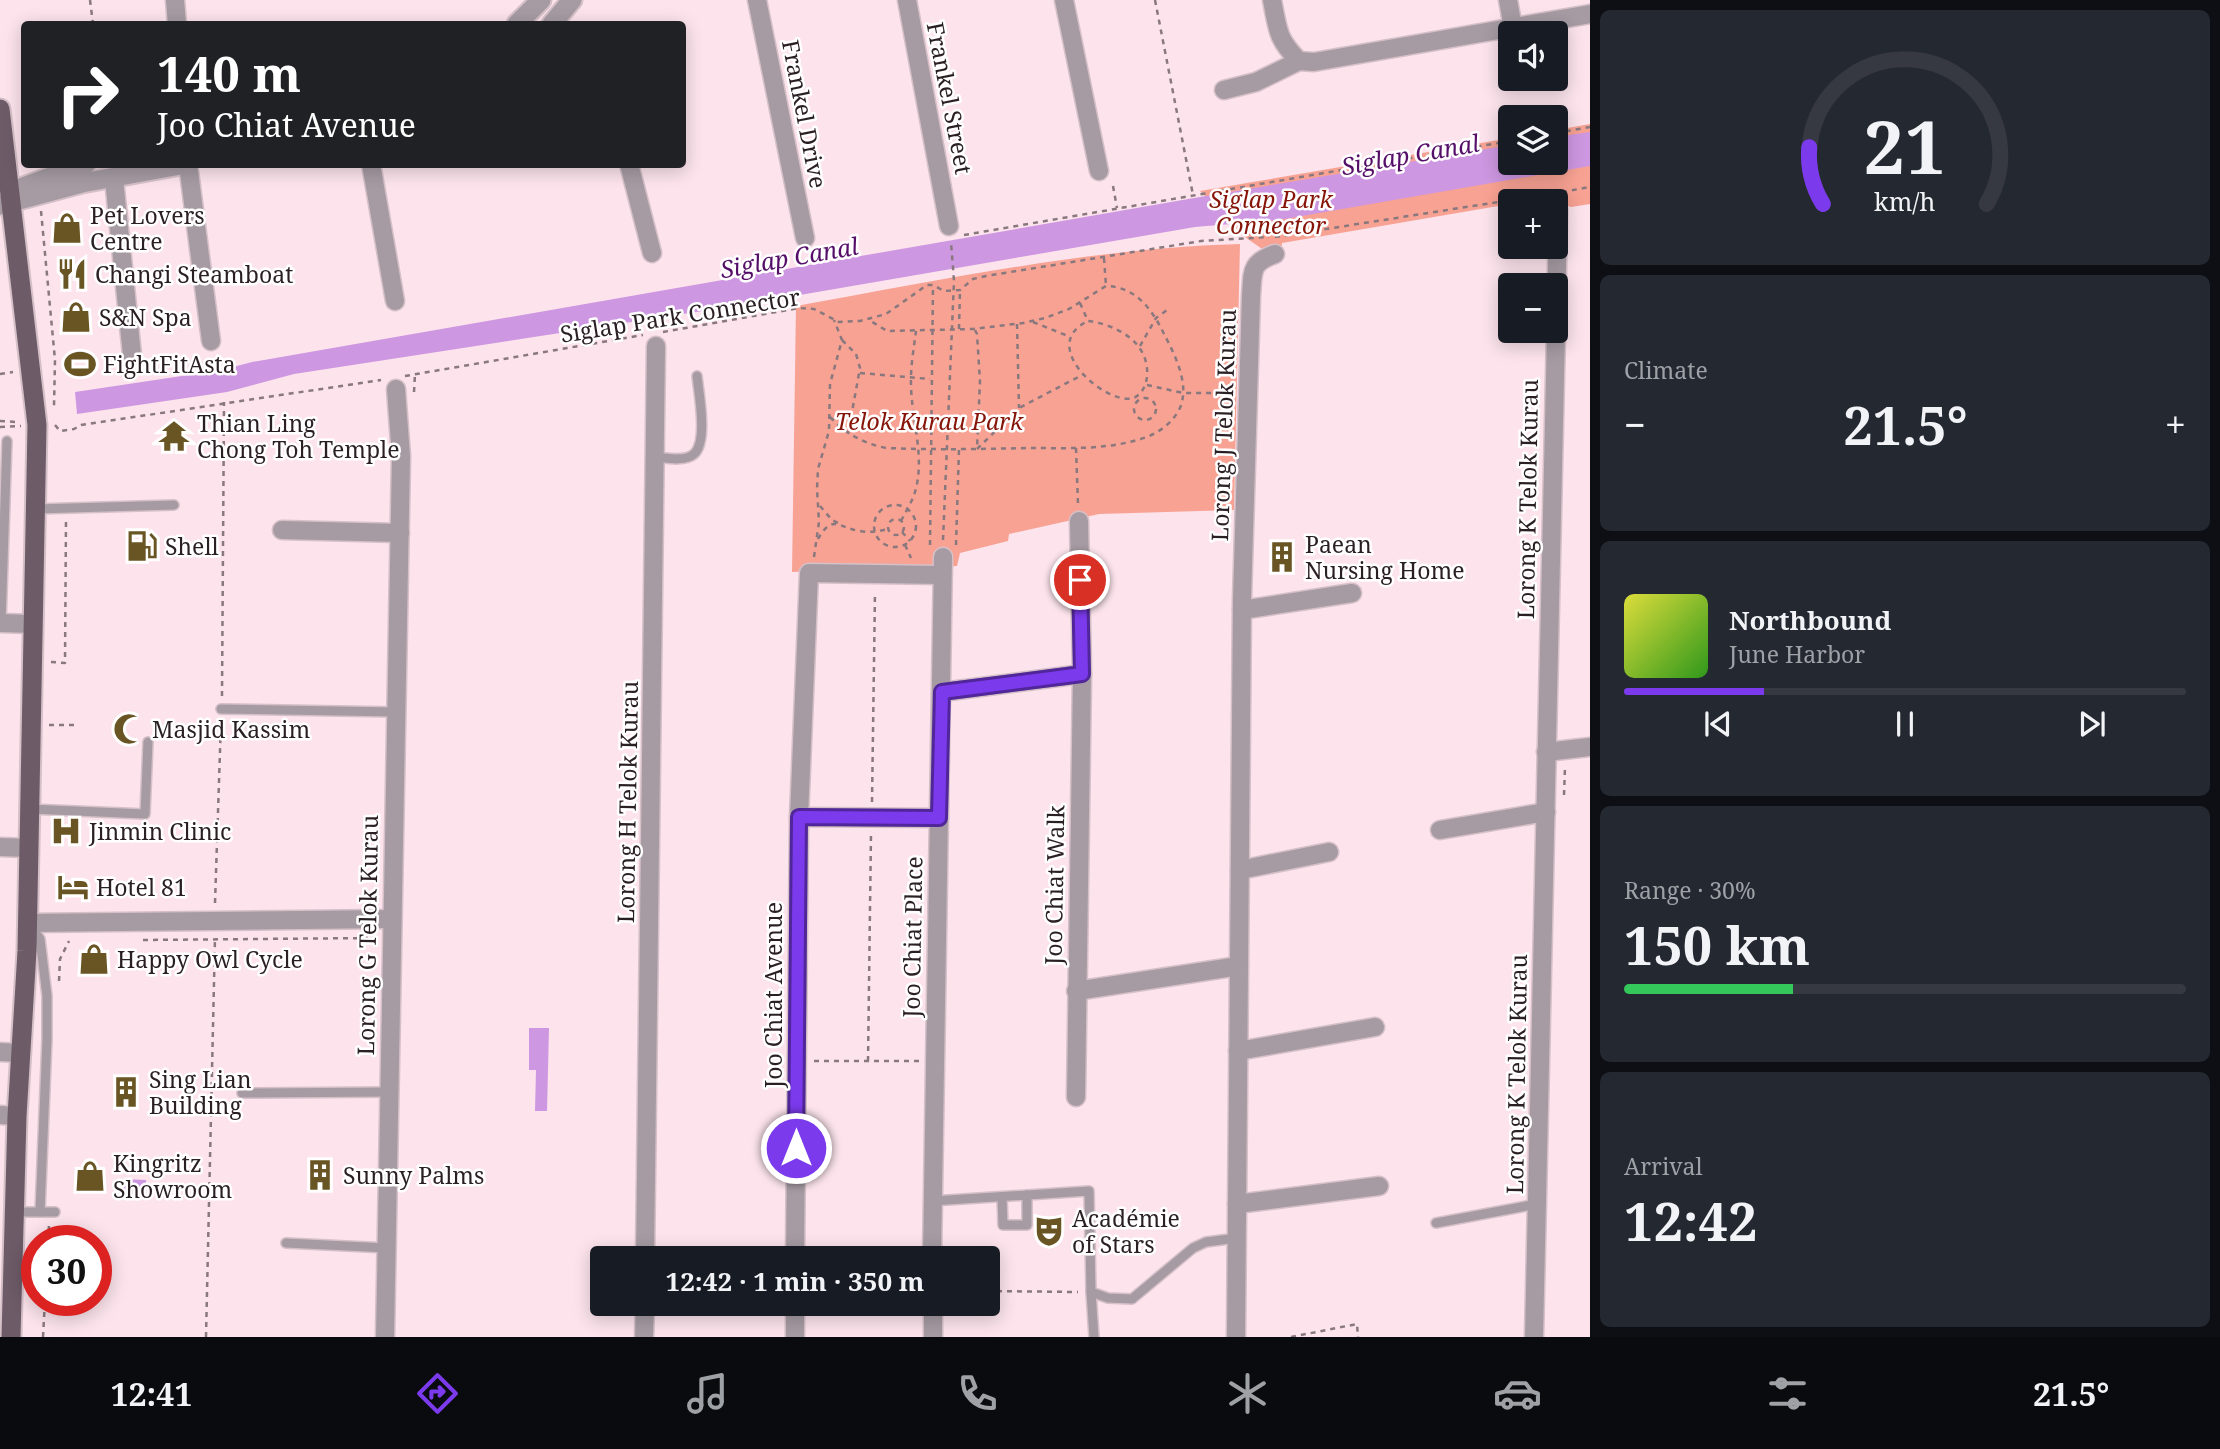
<!DOCTYPE html>
<meta charset="utf-8">
<style>
:root{--surface:#171b24;--page:#242831;--text:#f1f3f6;--muted:#9ea1a6;--line:#363941;--accent:#7c3aed}
body{margin:0;font-family:"Noto Serif",serif;background:var(--page);color:var(--text);height:100vh;display:flex;flex-direction:column;font-size:26px;white-space:nowrap}
*{box-sizing:border-box;margin:0}
p{font-size:23px;color:var(--muted)}
.icon{flex:none;width:38px;height:38px;fill:none;stroke:currentColor;stroke-width:2;stroke-linecap:round;stroke-linejoin:round}
.map{position:relative;flex:1;overflow:hidden}
.panel{display:flex;flex-direction:column;gap:10px;padding:10px;background:#0d0f14;width:630px}
.panel>*{flex:none}
.top-card{position:absolute;left:21px;top:21px;width:665px;height:147px;border-radius:7px;box-shadow:0 4px 18px #0003;background:#202124;color:#fff;overflow:hidden}
.controls{position:absolute;left:1498px;top:21px;display:grid;gap:14px}
.controls a{display:grid;place-items:center;width:70px;height:70px;border-radius:7px;background:var(--surface);box-shadow:0 4px 18px #0003;font-size:35px}
.speed{position:absolute;left:21px;top:1225px;display:flex;gap:14px;font-size:35px;font-weight:700;text-align:center}
.speed>*{display:grid;place-content:center;width:91px;height:91px;border-radius:50%;background:var(--surface);box-shadow:0 4px 18px #0003;line-height:1}
.speed .limit{border:10px solid #d22;background:#fff;color:#111}
.pin{position:absolute;display:grid;place-items:center;width:60px;height:60px;color:#fff;margin:-30px;border:4px solid #fff;border-radius:50%;box-shadow:0 2px 7px #0007}
.me{position:absolute;width:77px;margin:-38px;rotate:0deg;stroke-linejoin:round;filter:drop-shadow(0 0 5px #0008)}
.turn{display:flex;align-items:center;gap:24px;height:147px;padding:0 21px;font-size:32px}
.turn .icon{width:91px;height:91px;stroke-width:2.5}
.turn b{display:block;font-size:49px;line-height:60px}
.big{font-size:52px;font-weight:700;line-height:1.1}
.panel .tile{flex:1;display:flex;flex-direction:column;justify-content:center;gap:10px;min-width:0;padding:0 24px;border-radius:10px;background:var(--page)}
.panel .dial{align-items:center;gap:0}
.dial svg{height:182px;overflow:visible;fill:none;stroke:var(--line);stroke-width:7;stroke-linecap:round;text-anchor:middle}
.dial text{fill:var(--text);stroke:none}
.song{display:flex;align-items:center;gap:21px}
.cover{width:84px;height:84px;border-radius:10px;background:linear-gradient(135deg,hsl(60 70% 55%),hsl(110 70% 35%))}
.played{height:7px;border-radius:4px;background:linear-gradient(90deg,var(--accent) 25%,var(--line) 25%)}
.keys{display:flex;justify-content:space-around;direction:ltr}
.heat{display:flex;justify-content:space-between;align-items:center;font-size:38px;direction:ltr}
.charge{height:10px;border-radius:5px;background:linear-gradient(90deg,#34c759 30%,var(--line) 0)}
.trip{position:absolute;left:590px;top:1246px;width:410px;height:70px;border-radius:7px;background:var(--surface);box-shadow:0 4px 18px #0003;font-weight:700;line-height:70px;text-align:center}
.tabs{display:flex;height:112px;justify-content:space-around;align-items:center;background:#090b0e;color:var(--muted)}
.tabs .icon{width:49px;height:49px}
.tabs .active{color:var(--accent)}
.tabs b{font-size:32px;color:var(--text)}
main{display:flex;flex:1;min-height:0}
.map>svg:first-child{display:block}
.green{fill:#f8a293}
.water{fill:#ce97e1}
.lines{fill:none;stroke-linecap:round;stroke-linejoin:round}
.service-casing{stroke:#d6c0c8;stroke-width:12}
.minor-casing{stroke:#d6c0c8;stroke-width:21}
.tertiary-casing{stroke:#d6c0c8;stroke-width:23}
.primary-casing{stroke:#d6c0c8;stroke-width:23}
.path{stroke:#89787e;stroke-width:2.5;stroke-dasharray:5 5;stroke-linecap:butt}
.service{stroke:#a69ba3;stroke-width:9}
.minor{stroke:#a69ba3;stroke-width:18}
.tertiary{stroke:#a69ba3;stroke-width:19}
.primary{stroke:#6d5b68;stroke-width:19}
.route-casing{stroke:#51269a;stroke-width:18}
.route{stroke:#7c3aed;stroke-width:12}
.labels{text-anchor:middle;dominant-baseline:central;stroke-width:5;stroke-linejoin:round;paint-order:stroke}
.street-label{font-size:23px;fill:#2a1f23;stroke:#fff}
.park-label{font-size:23px;font-style:italic;fill:#861408;stroke:#fff}
.poi-label{font-size:23px;fill:#2a1f23;stroke:#fff;text-anchor:start}
.water-label{font-size:24px;font-style:italic;fill:#550f69;stroke:#fff}
</style>
<main>
<div class="map">
<svg width="1590" height="1337" viewBox="0 0 1590 1337">
<rect width="100%" height="100%" fill="#fce3ec"/>
<!-- green -->
<g class="green">
<polygon points="1590,124 1590,204 1571,207 1543,199 1510,201 1510,204 1282,243 1281,252 1268,253 1242,235 1200,191 1510,138 1510,163 1556,163 1556,130"/>
<path d="M1240 244 1234 510 1099 514 1009 534 1008 541 960 553 957 566 792 572 796 306C941 280 1092 248 1240 244Z"/>
</g>
<!-- water -->
<g class="water">
<polygon points="1590,132 1590,166 1279,220 1195,227 748,304 294,374 227,392 77,414 75,392 222,370 252,362 1194,198 1510,145 1510,163 1556,163 1556,137"/>
<polygon points="529,1028 549,1028 547,1111 535,1111 536,1070 529,1070"/>
<polygon points="122,1179 146,1180 146,1195 122,1194"/>
</g>
<g class="lines">
<defs>
<g id="service">
<path d="M655 457C665 458 685 462 694 454 708 442 699 394 697 376"/>
<polyline points="36,509 174,505"/>
<polyline points="1,623 7,441"/>
<polyline points="221,709 396,712"/>
<polyline points="30,809 145,814 148,742"/>
<polyline points="27,935 38,936 40,939 47,996 47,1039 40,1212"/>
<polyline points="242,1093 389,1092"/>
<polyline points="1002,1197 1003,1225 1027,1225 1027,1195"/>
<polyline points="932,1201 1089,1191 1091,1292 1108,1298 1132,1299 1193,1248 1206,1242 1237,1238"/>
<polyline points="15,1212 55,1212"/>
<polyline points="1436,1223 1537,1204"/>
<polyline points="286,1243 387,1248"/>
<polyline points="1091,1292 1094,1337"/>
</g>
<g id="minor">
<polyline points="175,0 177,24"/>
<polyline points="757,0 805,238"/>
<polyline points="907,0 949,226"/>
<polyline points="1064,0 1099,171"/>
<path d="M1272 0C1278 30 1277 39 1299 61L1314 62 1590 14"/>
<polyline points="1508,0 1513,28"/>
<polyline points="1224,90 1256,82 1299,61"/>
<polyline points="188,164 211,341"/>
<polyline points="371,164 395,301"/>
<polyline points="629,164 652,253"/>
<polyline points="114,179 132,355"/>
<polyline points="1556,325 1558,209"/>
<polyline points="282,530 400,533"/>
<polyline points="1242,610 1352,593"/>
<polyline points="0,623 33,624"/>
<polyline points="942,692 1082,674"/>
<polyline points="1546,752 1590,747"/>
<polyline points="799,817 939,818"/>
<polyline points="1440,830 1546,812"/>
<polyline points="0,847 29,848"/>
<polyline points="1240,870 1329,852"/>
<polyline points="27,923 391,919"/>
<polyline points="1076,991 1239,966"/>
<polyline points="1238,1051 1375,1027"/>
<polyline points="0,1052 20,1053"/>
<polyline points="1076,1097 1082,674 1079,521"/>
<polyline points="0,1115 17,1116"/>
<polyline points="1237,1204 1379,1186"/>
<polyline points="645,1258 656,346"/>
<polyline points="795,1258 799,817 809,573 942,575"/>
<polyline points="932,1258 943,557"/>
<polyline points="933,1304 933,1337"/>
<polyline points="385,1337 401,456 396,389"/>
<polyline points="644,1337 645,1304"/>
<polyline points="795,1337 795,1304"/>
<path d="M1236 1337 1242 599 1251 296C1253 271 1250 263 1275 254"/>
<polyline points="1534,1337 1556,331"/>
</g>
<g id="tertiary">
<polyline points="517,24 541,0"/>
<polyline points="552,24 572,0"/>
<polyline points="18,189 86,164"/>
<polyline points="0,205 82,183 186,164"/>
</g>
<polyline id="primary" points="0,109 37,425 27,951 17,1116 11,1337"/>
</defs>
<!-- service casing -->
<use href="#service" class="service-casing"/>
<!-- minor casing -->
<use href="#minor" class="minor-casing"/>
<!-- tertiary casing -->
<use href="#tertiary" class="tertiary-casing"/>
<!-- primary casing -->
<use href="#primary" class="primary-casing"/>
<!-- path -->
<g class="path">
<polyline points="90,0 93,24"/>
<polyline points="1155,0 1193,195"/>
<polyline points="1556,133 1590,127"/>
<polyline points="1113,186 1117,208"/>
<polyline points="1562,192 1590,187"/>
<polyline points="41,211 55,360 54,406"/>
<polyline points="964,235 1510,141"/>
<polyline points="1275,237 1549,194"/>
<polyline points="1104,258 1106,286"/>
<path d="M1080 303 1088 321C1118 325 1150 343 1147 377 1146 384 1143 392 1137 396 1115 413 1033 347 1088 321"/>
<polyline points="1033,322 1068,336"/>
<polyline points="1017,324 1019,408"/>
<polyline points="959,329 960,290"/>
<polyline points="975,330 977,334 980,381 977,449"/>
<polyline points="663,332 799,308 814,309 839,322 860,321 886,314 927,285 933,285 944,291 960,290 973,279 986,276 1201,241 1269,237"/>
<polyline points="842,340 856,354 860,368 848,434"/>
<polyline points="1140,346 1156,318 1170,308"/>
<polyline points="860,373 930,379"/>
<polyline points="0,374 13,372"/>
<polyline points="405,376 643,335"/>
<polyline points="1147,385 1183,393 1231,393"/>
<polyline points="414,392 415,374"/>
<circle cx="1145" cy="409" r="11"/>
<path d="M830 417C847 434 862 443 886 448 934 450 982 449 1030 448 1065 448 1103 450 1137 440 1154 436 1170 426 1179 410 1191 386 1175 355 1164 334 1152 309 1136 287 1106 286L1069 309 1045 318 1023 323 973 329 887 331 869 320"/>
<polyline points="0,421 17,422"/>
<polyline points="55,425 60,431 74,429 81,425 381,380"/>
<polyline points="0,427 21,426"/>
<polyline points="1076,448 1078,504"/>
<polyline points="977,449 1019,408 1084,374"/>
<circle cx="895" cy="526" r="21"/>
<polyline points="820,506 832,520 838,523"/>
<circle cx="896" cy="527" r="8"/>
<path d="M901 521C906 511 912 502 915 492 926 455 910 417 911 379 911 363 914 347 916 331"/>
<polyline points="902,532 910,541"/>
<path d="M818 539C833 513 838 528 860 531 870 533 879 531 888 529"/>
<polyline points="943,540 954,281 951,242"/>
<polyline points="905,545 911,558"/>
<polyline points="930,545 933,286"/>
<polyline points="956,545 959,449"/>
<polyline points="814,557 819,522 817,489 818,469 829,431 830,384 842,340 834,320"/>
<polyline points="51,662 65,663 66,519"/>
<polyline points="222,696 224,402"/>
<polyline points="49,725 74,725"/>
<polyline points="1564,795 1565,767"/>
<polyline points="872,802 875,592"/>
<polyline points="215,903 221,721"/>
<polyline points="143,940 374,938"/>
<polyline points="59,981 60,959 69,941"/>
<polyline points="814,1061 919,1061"/>
<polyline points="868,1061 871,833"/>
<polyline points="48,1241 49,1225"/>
<polyline points="987,1291 1078,1292"/>
<polyline points="43,1337 45,1300"/>
<polyline points="206,1337 215,938"/>
<polyline points="1291,1337 1357,1324 1358,1337"/>
</g>
<!-- service -->
<use href="#service" class="service"/>
<!-- minor -->
<use href="#minor" class="minor"/>
<!-- tertiary -->
<use href="#tertiary" class="tertiary"/>
<!-- primary -->
<use href="#primary" class="primary"/>
</g>
<g class="lines">
<defs>
<polyline id="route" points="796,1148 799,817 939,818 942,692 1082,674 1080,580"/>
</defs>
<!-- route casing -->
<use href="#route" class="route-casing"/>
<!-- route -->
<use href="#route" class="route"/>
</g>
<!-- icons -->
<defs>
<symbol id="shop-bare" viewBox="-9 -9 18 18"><path d="M-5-2.5h2.3a2.7 3.5 0 0 1 5.4 0H5L5.5 6h-11ZM-1.5-2.5h3a1.5 2.3 0 0 0-3 0Z" fill="#695423" stroke="#fff" stroke-width="2.5" paint-order="stroke"/></symbol>
<symbol id="restaurant-bare" viewBox="-9 -9 18 18"><path d="M-5-6h1v4h1v-4h1v4h1v-4h1v5L-1.5 .5V6h-2V.5L-5-1ZM5-6V6H3V1.5H1.5Q1.5-4 5-6Z" fill="#695423" stroke="#fff" stroke-width="2.5" paint-order="stroke"/></symbol>
<symbol id="stadium-bare" viewBox="-9 -9 18 18"><path d="M0-5a6.5 5 0 1 0 0 10a6.5 5 0 1 0 0-10ZM-3.5-1.8h7v3.6h-7Z" fill="#695423" stroke="#fff" stroke-width="2.5" paint-order="stroke"/></symbol>
<symbol id="temple-bare" viewBox="-9 -9 18 18"><path d="M0-6L5-2H3V0L6.5 2.5H4V6H1.5V3h-3V6H-4V2.5H-6.5L-3 0V-2H-5Z" fill="#695423" stroke="#fff" stroke-width="2.5" paint-order="stroke"/></symbol>
<symbol id="fuel-bare" viewBox="-9 -9 18 18"><path d="M-5.5-6h7V0h2V4h1.3V-2.5L3-4.5l.8-.8L6-3V5H2.5V1h-1V6h-7ZM-4.2-4.7v3.2H.2V-4.7Z" fill="#695423" stroke="#fff" stroke-width="2.5" paint-order="stroke"/></symbol>
<symbol id="building-bare" viewBox="-9 -9 18 18"><path d="M-4-6H4V6H1V3H-1V6H-4ZM-2.5-4.3h1.7v1.8h-1.7ZM.8-4.3h1.7v1.8H.8ZM-2.5-1h1.7V.8h-1.7ZM.8-1h1.7V.8H.8Z" fill="#695423" stroke="#fff" stroke-width="2.5" paint-order="stroke"/></symbol>
<symbol id="mosque-bare" viewBox="-9 -9 18 18"><path d="M3.5-4.9A6 6 0 1 0 3.5 4.9A5 5 0 1 1 3.5-4.9Z" fill="#695423" stroke="#fff" stroke-width="2.5" paint-order="stroke"/></symbol>
<symbol id="hospital-bare" viewBox="-9 -9 18 18"><path d="M-5-5h3v3.5h4V-5h3V5h-3V1.5h-4V5h-3Z" fill="#695423" stroke="#fff" stroke-width="2.5" paint-order="stroke"/></symbol>
<symbol id="hotel-bare" viewBox="-9 -9 18 18"><path d="M-6-4.5h1.5V1H6V5H4.5V3h-9V5H-6ZM-4 0a1.8 1.8 0 1 1 3.6 0ZM.5 0V-2.5h3Q6-2.5 6 0Z" fill="#695423" stroke="#fff" stroke-width="2.5" paint-order="stroke"/></symbol>
<symbol id="theatre-bare" viewBox="-9 -9 18 18"><path d="M-5-5.5Q0-4 5-5.5V0Q5 5 0 6Q-5 5-5 0ZM-3.3-2.5H-1v1.5H-3.3ZM1-2.5H3.3v1.5H1ZM-2.8 1Q0 5.5 2.8 1Z" fill="#695423" stroke="#fff" stroke-width="2.5" paint-order="stroke"/></symbol>
</defs>
<g fill-rule="evenodd">
<use href="#shop-bare" x="45" y="206" width="44" height="44"/>
<use href="#restaurant-bare" x="50" y="252" width="44" height="44"/>
<use href="#shop-bare" x="54" y="295" width="44" height="44"/>
<use href="#stadium-bare" x="58" y="342" width="44" height="44"/>
<use href="#temple-bare" x="152" y="414" width="44" height="44"/>
<use href="#fuel-bare" x="120" y="524" width="44" height="44"/>
<use href="#building-bare" x="1260" y="535" width="44" height="44"/>
<use href="#mosque-bare" x="107" y="707" width="44" height="44"/>
<use href="#hospital-bare" x="44" y="809" width="44" height="44"/>
<use href="#hotel-bare" x="51" y="865" width="44" height="44"/>
<use href="#shop-bare" x="72" y="937" width="44" height="44"/>
<use href="#building-bare" x="104" y="1070" width="44" height="44"/>
<use href="#building-bare" x="298" y="1153" width="44" height="44"/>
<use href="#shop-bare" x="68" y="1154" width="44" height="44"/>
<use href="#theatre-bare" x="1027" y="1209" width="44" height="44"/>
</g>
<g class="labels">
<!-- street labels -->
<g class="street-label">
<text transform="translate(950 98) rotate(79)">Frankel Street</text>
<text transform="translate(805 114) rotate(79)">Frankel Drive</text>
<text transform="translate(680 315) rotate(-9)">Siglap Park Connector</text>
<text transform="translate(1223 425) rotate(-88)">Lorong J Telok Kurau</text>
<text transform="translate(1527 499) rotate(-89)">Lorong K Telok Kurau</text>
<text transform="translate(627 802) rotate(-89)">Lorong H Telok Kurau</text>
<text transform="translate(1054 885) rotate(-89)">Joo Chiat Walk</text>
<text transform="translate(367 935) rotate(-89)">Lorong G Telok Kurau</text>
<text transform="translate(912 937) rotate(-89)">Joo Chiat Place</text>
<text transform="translate(773 995) rotate(-90)">Joo Chiat Avenue</text>
<text transform="translate(1516 1074) rotate(-89)">Lorong K Telok Kurau</text>
</g>
<!-- park labels -->
<g class="park-label">
<text x="1271" y="199">Siglap Park<tspan x="1271" dy="26">Connector</tspan></text>
<text x="929" y="421">Telok Kurau Park</text>
</g>
<!-- poi labels -->
<g class="poi-label">
<text x="90" y="215">Pet Lovers<tspan x="90" dy="26">Centre</tspan></text>
<text x="95" y="274">Changi Steamboat</text>
<text x="99" y="317">S&amp;N Spa</text>
<text x="103" y="364">FightFitAsta</text>
<text x="197" y="423">Thian Ling<tspan x="197" dy="26">Chong Toh Temple</tspan></text>
<text x="1305" y="544">Paean<tspan x="1305" dy="26">Nursing Home</tspan></text>
<text x="165" y="546">Shell</text>
<text x="152" y="729">Masjid Kassim</text>
<text x="89" y="831">Jinmin Clinic</text>
<text x="96" y="887">Hotel 81</text>
<text x="117" y="959">Happy Owl Cycle</text>
<text x="149" y="1079">Sing Lian<tspan x="149" dy="26">Building</tspan></text>
<text x="113" y="1163">Kingritz<tspan x="113" dy="26">Showroom</tspan></text>
<text x="343" y="1175">Sunny Palms</text>
<text x="1072" y="1218">Académie<tspan x="1072" dy="26">of Stars</tspan></text>
</g>
<!-- water labels -->
<g class="water-label">
<text transform="translate(1410 154) rotate(-10)">Siglap Canal</text>
<text transform="translate(789 257) rotate(-10)">Siglap Canal</text>
</g>
</g>
</svg>
<div class="controls">
<a><svg class="icon" aria-label="sound" viewBox="0 0 24 24"><path d="M4 9h4l5-4v14l-5-4H4zM17 9q2 3 0 6"/></svg></a>
<a><svg class="icon" aria-label="layers" viewBox="0 0 24 24"><path d="M12 4l9 5-9 5-9-5zM3 14l9 5 9-5"/></svg></a>
<a>+</a>
<a>−</a>
</div>
<div class="speed"><div class="limit">30</div></div>
<div class="pin" style="left:1080px;top:580px;background:#d93025"><svg class="icon" aria-label="arrive" viewBox="0 0 24 24"><path d="M6 21V4h12l-3 4 3 4H6"/></svg></div>
<svg class="me" style="left:796px;top:1148px" viewBox="-20 -20 40 40"><circle r="17" fill="#7c3aed" stroke="#fff" stroke-width="3"/><path d="M0-11L8 9 0 5-8 9z" fill="#fff"/></svg>
<div class="trip">12:42 · 1 min · 350 m</div>
<div class="top-card">
<div class="turn"><svg class="icon" aria-label="right" viewBox="0 0 24 24"><path d="M7 20v-9h11M14 6l5 5-5 5"/></svg><div><b>140 m</b>Joo Chiat Avenue</div></div>
</div>
</div>
<section class="panel">
<div class="tile dial"><svg viewBox="0 0 100 80">
<path d="M14 69A42 42 0 1 1 86 69"/>
<path d="M14 69A42 42 0 0 1 8 44" stroke="#7c3aed"/>
<text x="50" y="56" font-size="32" font-weight="700">21</text>
<text x="50" y="72" font-size="11">km/h</text>
</svg></div>
<div class="tile"><p>Climate</p>
<div class="heat"><a>−</a><b class="big">21.5°</b><a>+</a></div>
</div>
<div class="tile">
<div class="song"><i class="cover"></i><div><b>Northbound</b><p>June Harbor</p></div></div>
<div class="played"></div>
<div class="keys"><svg class="icon" aria-label="previous" viewBox="0 0 24 24"><path d="M18 5L8 12l10 7zM5 5v14"/></svg><svg class="icon" aria-label="pause" viewBox="0 0 24 24"><path d="M8 5v14M16 5v14"/></svg><svg class="icon" aria-label="next" viewBox="0 0 24 24"><path d="M6 5l10 7-10 7zM19 5v14"/></svg></div>
</div>
<div class="tile"><p>Range · 30%</p><b class="big">150 km</b><div class="charge"></div></div>
<div class="tile"><p>Arrival</p><b class="big">12:42</b></div>
</section>
</main>
<nav class="tabs">
<b>12:41</b>
<svg class="icon active" aria-label="directions" viewBox="0 0 24 24"><path d="M12 3l9 9-9 9-9-9zM9 14v-3h6M13 9l2 2-2 2"/></svg>
<svg class="icon" aria-label="music" viewBox="0 0 24 24"><path d="M9 18V5l10-2v13"/><circle cx="6" cy="18" r="3"/><circle cx="16" cy="16" r="3"/></svg>
<svg class="icon" aria-label="phone" viewBox="0 0 24 24"><path d="M5 4h4l2 5-3 2q2 4 5 5l2-3 5 2v4C11 20 4 13 5 4z"/></svg>
<svg class="icon" aria-label="climate" viewBox="0 0 24 24"><path d="M12 3v18M4 7l16 10M4 17L20 7"/></svg>
<svg class="icon" aria-label="car" viewBox="0 0 24 24"><path d="M5 17H2v-5l4-1 3-4h7l3 4 3 1v5h-3M9 17h6M6 11h13"/><circle cx="7" cy="17" r="2"/><circle cx="17" cy="17" r="2"/></svg>
<svg class="icon" aria-label="filters" viewBox="0 0 24 24"><path d="M4 7h16M4 17h16"/><circle cx="9" cy="7" r="2"/><circle cx="15" cy="17" r="2"/></svg>
<b>21.5°</b>
</nav>
